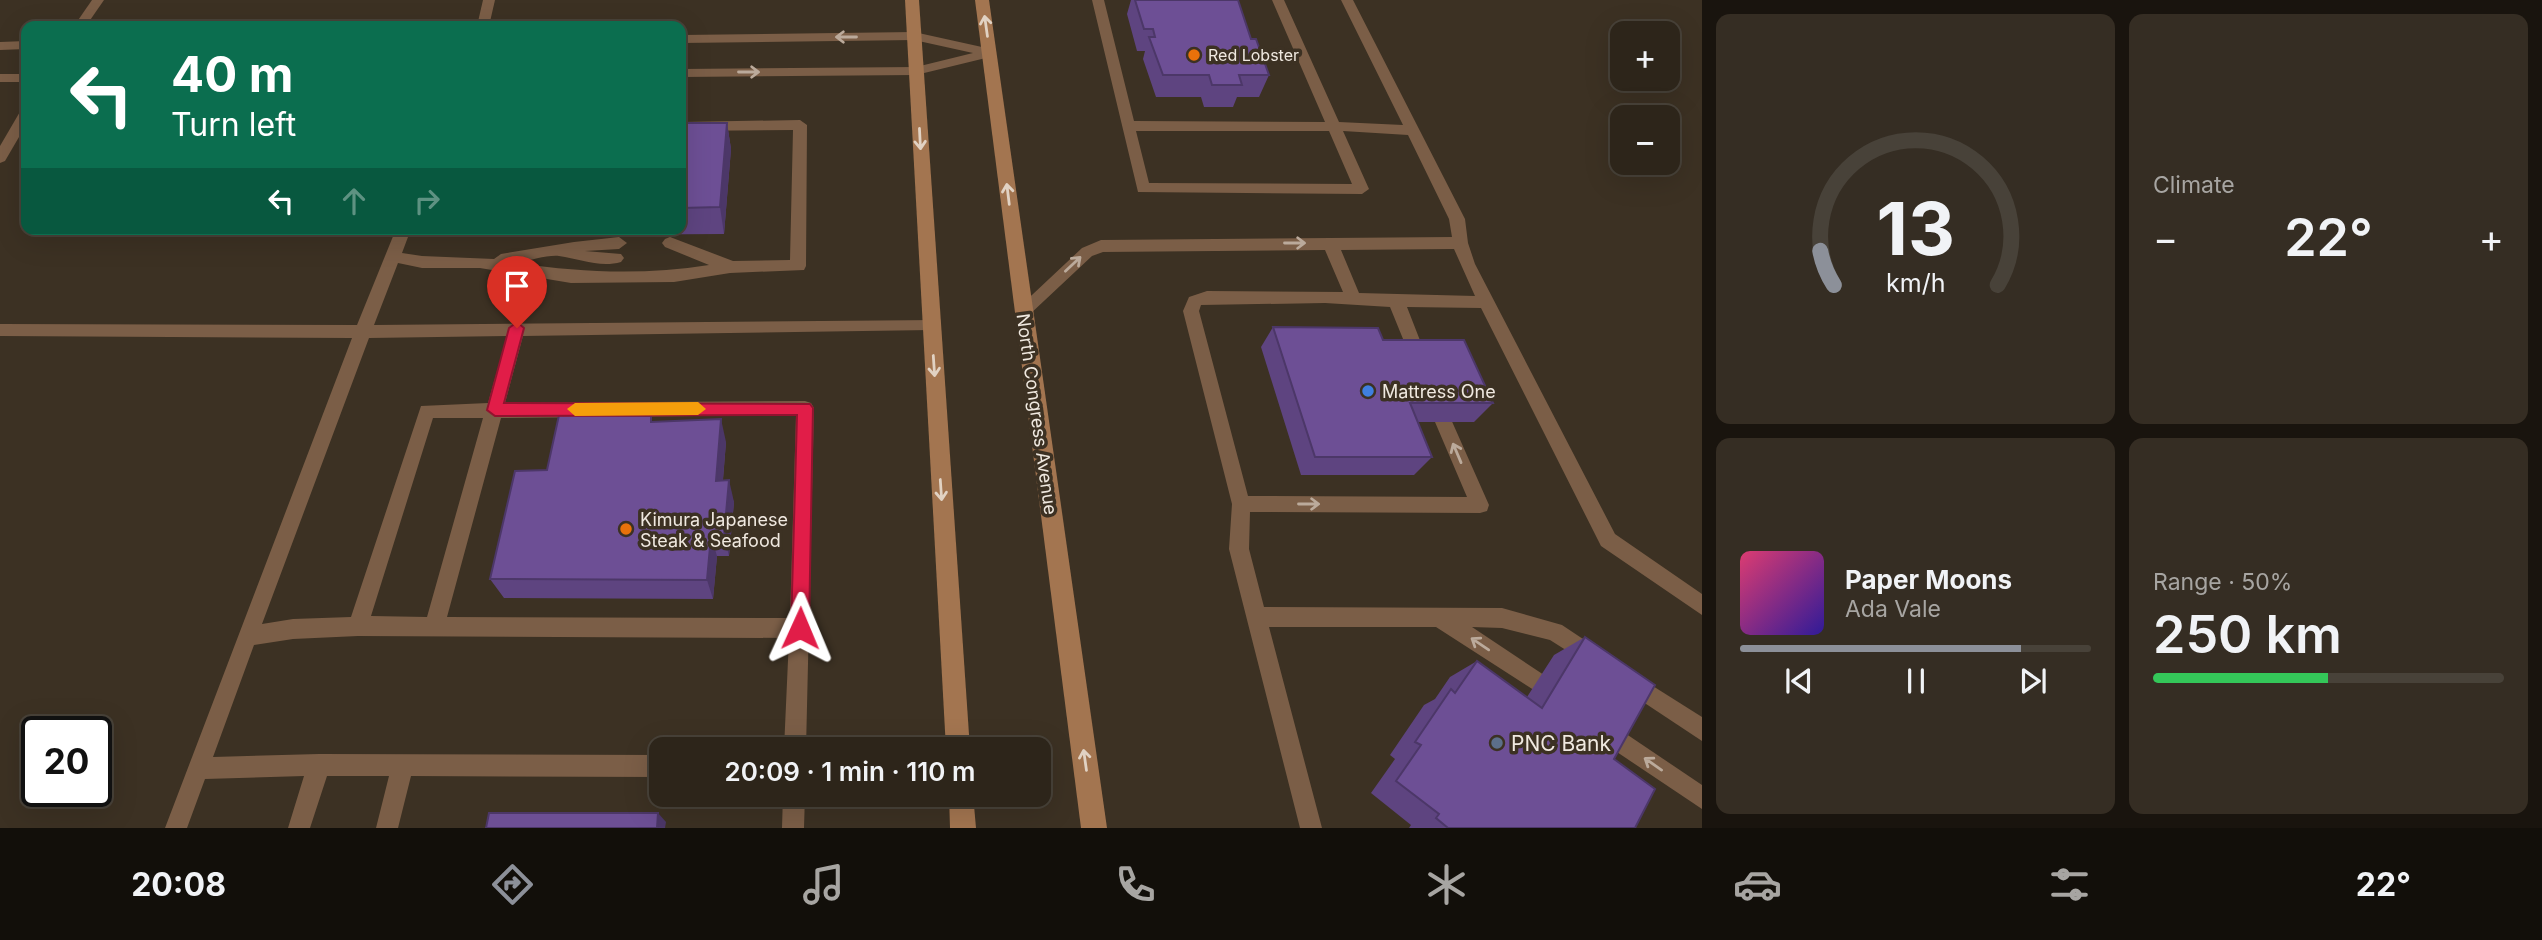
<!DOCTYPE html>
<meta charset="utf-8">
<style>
:root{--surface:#2d251a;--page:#352d23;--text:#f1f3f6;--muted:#a7a5a2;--line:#484239;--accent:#8c9099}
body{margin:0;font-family:Inter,sans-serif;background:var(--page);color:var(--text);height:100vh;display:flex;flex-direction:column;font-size:26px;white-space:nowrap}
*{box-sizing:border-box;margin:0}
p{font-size:23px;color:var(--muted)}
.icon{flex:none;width:38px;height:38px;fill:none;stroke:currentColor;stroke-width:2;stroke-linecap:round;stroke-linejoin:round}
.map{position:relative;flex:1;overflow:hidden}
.sheet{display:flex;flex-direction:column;gap:14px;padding:14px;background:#19140e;width:840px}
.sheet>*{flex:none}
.top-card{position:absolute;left:21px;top:21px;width:665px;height:214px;border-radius:14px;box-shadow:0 7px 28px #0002,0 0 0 2px var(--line);background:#0b6e4f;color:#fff;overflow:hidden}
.controls{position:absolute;left:1610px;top:21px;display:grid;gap:14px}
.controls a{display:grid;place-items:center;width:70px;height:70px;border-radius:14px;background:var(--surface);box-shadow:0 7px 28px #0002,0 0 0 2px var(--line);font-size:35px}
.speed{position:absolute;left:21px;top:716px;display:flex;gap:14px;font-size:35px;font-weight:700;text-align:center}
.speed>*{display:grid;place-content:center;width:91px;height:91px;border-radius:50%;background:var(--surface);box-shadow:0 7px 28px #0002,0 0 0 2px var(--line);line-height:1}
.speed .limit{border:4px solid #111;border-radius:10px;background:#fff;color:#111}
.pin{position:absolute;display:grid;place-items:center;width:60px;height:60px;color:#fff;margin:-72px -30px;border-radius:50% 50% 50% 0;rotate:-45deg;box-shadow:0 0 7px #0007}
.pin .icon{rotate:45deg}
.me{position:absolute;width:77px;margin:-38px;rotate:1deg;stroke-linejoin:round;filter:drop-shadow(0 0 5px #0008)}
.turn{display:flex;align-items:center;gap:24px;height:147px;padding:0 35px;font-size:32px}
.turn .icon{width:91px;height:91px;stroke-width:2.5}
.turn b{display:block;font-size:49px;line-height:60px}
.lanes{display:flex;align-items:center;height:66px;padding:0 35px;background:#0003;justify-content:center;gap:35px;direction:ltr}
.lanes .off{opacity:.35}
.big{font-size:52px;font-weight:600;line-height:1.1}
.sheet .card{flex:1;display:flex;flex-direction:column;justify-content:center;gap:10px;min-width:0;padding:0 24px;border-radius:14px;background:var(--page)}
.sheet .dial{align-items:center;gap:0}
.dial svg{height:182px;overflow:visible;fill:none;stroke:var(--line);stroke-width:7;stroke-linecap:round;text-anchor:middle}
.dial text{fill:var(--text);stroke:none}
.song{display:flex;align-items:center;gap:21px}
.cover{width:84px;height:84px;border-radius:10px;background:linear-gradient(135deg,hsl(340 70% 55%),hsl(250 70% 35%))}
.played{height:7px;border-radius:4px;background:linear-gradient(90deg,var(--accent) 80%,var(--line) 80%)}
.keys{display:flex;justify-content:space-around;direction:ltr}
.heat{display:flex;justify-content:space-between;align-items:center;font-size:38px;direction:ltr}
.charge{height:10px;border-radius:5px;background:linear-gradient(90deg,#34c759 50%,var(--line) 0)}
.sheet .tiles{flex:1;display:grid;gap:14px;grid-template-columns:repeat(2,1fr)}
.trip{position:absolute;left:649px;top:737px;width:402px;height:70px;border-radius:14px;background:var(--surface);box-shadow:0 7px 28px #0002,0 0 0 2px var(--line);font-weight:600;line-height:70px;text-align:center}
.menu{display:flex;height:112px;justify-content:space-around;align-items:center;background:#120f0a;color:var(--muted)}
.menu .icon{width:49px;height:49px}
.menu .on{color:var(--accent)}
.menu b{font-size:32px;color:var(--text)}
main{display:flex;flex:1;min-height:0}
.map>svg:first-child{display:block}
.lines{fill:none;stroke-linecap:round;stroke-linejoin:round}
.service{fill:#7b5e47;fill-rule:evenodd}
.secondary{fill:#a37550;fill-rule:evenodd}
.wall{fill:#5e4480}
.shaded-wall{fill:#4c3768}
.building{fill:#6d4f95;stroke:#4c3768;stroke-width:2}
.oneway{stroke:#e1d2c3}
.oneway2{stroke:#bbaa9b}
.route{fill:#e11d48;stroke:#92132f;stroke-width:2}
.slow{fill:#f59e0b}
.food-dot{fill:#e8710a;stroke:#3c3123;stroke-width:2.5}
.shop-dot{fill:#3f7fe0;stroke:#3c3123;stroke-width:2.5}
.service-dot{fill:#5c6f8a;stroke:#3c3123;stroke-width:2.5}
.labels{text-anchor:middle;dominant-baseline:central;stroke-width:7;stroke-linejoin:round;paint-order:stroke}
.far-poi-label{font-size:16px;fill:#f0e9e0;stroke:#3c3123;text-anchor:start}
.poi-label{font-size:18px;fill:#f0e9e0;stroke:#3c3123;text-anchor:start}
.street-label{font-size:18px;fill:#f0e9e0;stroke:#3c3123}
.near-poi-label{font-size:21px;fill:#f0e9e0;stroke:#3c3123;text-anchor:start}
</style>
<main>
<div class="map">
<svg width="1702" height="828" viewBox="0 0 1702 828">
<rect width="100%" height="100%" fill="#3c3123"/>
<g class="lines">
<!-- service -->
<g class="service">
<polygon points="92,0 104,0 86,26 74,26"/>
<polygon points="483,0 495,0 489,26 477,26"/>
<path d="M1092 0H1104L1134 121 1325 122 1272 0H1284L1339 122 1403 125 1341 0H1353L1465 219 1468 243 1475 264 1615 534 1702 594V615L1601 546 1481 308 1407 307 1428 361 1426 366H1414L1412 361 1390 307 1325 303 1201 305 1199 311 1248 496 1467 497 1435 422 1438 417 1444 415 1450 417 1489 505 1487 511 1480 513 1250 512 1249 549 1264 607 1502 608 1562 625 1598 649 1601 656 1598 663 1591 666 1550 640 1502 628 1472 627 1544 675 1547 682 1544 689 1537 692 1436 627H1269L1322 828H1300L1229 549 1232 504 1183 311 1189 297 1207 291 1343 292 1325 250 1103 252 1092 256 1029 315H1017L1015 311 1082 248 1101 240 1452 237 1449 219 1408 135 1343 131 1369 189 1362 194 1138 192ZM1136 131H1329L1352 184 1149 183ZM1454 249 1475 296 1359 293 1341 250Z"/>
<polygon points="914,32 991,49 995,53 994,56 916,75 681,77 681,69 916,67 973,53 914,40 681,43 681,35"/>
<polygon points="26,41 26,49 0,50 0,42"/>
<rect x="0" y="74" width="26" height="8"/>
<polygon points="26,109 26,125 5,161 0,163 0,146 21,110"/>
<path d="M800 120 807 125 806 266 804 270 730 273 674 282 571 283 480 268H422L398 263 374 325 937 320 939 324 931 330 523 336 505 403 805 401 811 403 814 408 806 749H784L789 638 358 636 293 639 254 645 213 757 319 754 662 755V777L411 776 398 828H376L389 776H327L310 828H288L304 776 205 779 187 828H165L352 338 0 336V324L357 325 396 229H411L402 253 422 256 494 259 501 254 574 242 619 237 627 243 619 249 585 251 621 254 624 258 621 262C600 268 580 259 559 256 547 255 531 260 519 263 582 273 646 275 709 265L665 247 662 243 665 239 670 237 733 261 790 260 793 130 681 131V122ZM507 336 488 403 421 406 351 617 293 619 262 624 369 338ZM796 415 790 618 447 617 501 418ZM433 418H483L427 617 371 616Z"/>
<polygon points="1629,671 1702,717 1702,741 1622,688 1619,681 1622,674"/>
<polygon points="1604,719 1702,785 1702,809 1596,738 1593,730 1596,722"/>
<polygon points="783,794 805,794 804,828 782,828"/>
</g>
<!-- secondary -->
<g class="secondary">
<polygon points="905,0 919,0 970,749 946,749"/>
<polygon points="975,0 989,0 1107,828 1081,828"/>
<polygon points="949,794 973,794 976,828 950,828"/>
</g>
</g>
<!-- wall -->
<g class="wall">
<polygon points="1131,0 1238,0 1251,39 1269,75 1259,97 1237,97 1233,107 1204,107 1201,97 1156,97 1143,59 1145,51 1137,51 1127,14"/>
<polygon points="681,123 727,123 731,149 724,234 568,235 566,229 681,229"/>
<polygon points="1273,327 1383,340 1493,403 1474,422 1418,422 1432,457 1414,475 1301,475 1261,347"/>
<polygon points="653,422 726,442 723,480 734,502 729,556 717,556 713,599 504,598 490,579 547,470"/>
<polygon points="1585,637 1614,759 1635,828 1409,828 1411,825 1371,793 1395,759 1390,755 1424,705 1435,699 1450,677 1477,661 1527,697 1554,655"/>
</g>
<!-- shaded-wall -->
<g class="shaded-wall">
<polygon points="727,123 731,149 724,234 720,207"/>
<polygon points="721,419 726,442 721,502 716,481"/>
<polygon points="729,480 734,502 729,556 724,536"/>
<polygon points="711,536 717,556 713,599 707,580"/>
<polygon points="658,813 666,822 665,828 657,828"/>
</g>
<!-- building -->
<g class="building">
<polygon points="1135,0 1238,0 1251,39 1256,39 1269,75 1239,75 1242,85 1212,85 1209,75 1163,75 1149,37 1155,37 1153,29 1144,29"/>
<polygon points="681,123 727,123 720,207 681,208"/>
<polygon points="1273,327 1378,328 1383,340 1464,340 1493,403 1410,403 1432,457 1315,457"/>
<polygon points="559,415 651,416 651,422 721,419 716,481 729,480 724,536 711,536 707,580 490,579 515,471 547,470"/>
<polygon points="1585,637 1655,685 1614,759 1655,789 1635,828 1448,828 1436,818 1439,814 1396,781 1421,745 1415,742 1451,689 1455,693 1477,661 1542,708"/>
<polygon points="489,813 658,813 657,828 486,828"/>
</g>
<!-- one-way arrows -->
<defs><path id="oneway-shaft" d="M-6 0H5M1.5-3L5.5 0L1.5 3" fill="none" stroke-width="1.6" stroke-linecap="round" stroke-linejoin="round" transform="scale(1.75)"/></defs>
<g class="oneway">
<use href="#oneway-shaft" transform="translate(986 26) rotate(-98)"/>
<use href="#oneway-shaft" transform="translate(920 139) rotate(87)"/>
<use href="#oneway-shaft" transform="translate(1008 194) rotate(-97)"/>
<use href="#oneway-shaft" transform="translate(934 366) rotate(86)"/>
<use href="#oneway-shaft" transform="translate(941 490) rotate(86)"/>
<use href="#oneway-shaft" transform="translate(1085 760) rotate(-98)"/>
</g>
<g class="oneway2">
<use href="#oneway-shaft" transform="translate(846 37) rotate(180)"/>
<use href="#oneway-shaft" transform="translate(749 72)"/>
<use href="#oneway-shaft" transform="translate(1295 243)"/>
<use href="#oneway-shaft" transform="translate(1073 264) rotate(-43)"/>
<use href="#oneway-shaft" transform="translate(1457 453) rotate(-113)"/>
<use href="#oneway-shaft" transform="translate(1309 504)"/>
<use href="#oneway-shaft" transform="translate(1480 644) rotate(-146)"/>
<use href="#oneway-shaft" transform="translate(1653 764) rotate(-145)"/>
</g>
<!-- route -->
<polygon class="route" points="517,322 524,328 504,403 810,404 813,408 809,628 807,634 800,637 794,634 791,628 797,415 495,416 487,410 509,328"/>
<!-- slow -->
<polygon class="slow" points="698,402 706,409 698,415 575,416 567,409 575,403"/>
<!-- markers -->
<g class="food-dot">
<circle cx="1194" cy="55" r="7"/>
<circle cx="626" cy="529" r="7"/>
</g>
<circle class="shop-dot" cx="1368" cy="391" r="7"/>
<circle class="service-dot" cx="1497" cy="743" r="7"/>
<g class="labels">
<!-- far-poi labels -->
<g class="far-poi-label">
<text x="1208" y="55">Red Lobster</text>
</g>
<!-- poi labels -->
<g class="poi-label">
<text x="1382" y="391">Mattress One</text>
<text x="640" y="519">Kimura Japanese<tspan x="640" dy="21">Steak &amp; Seafood</tspan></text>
</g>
<!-- street labels -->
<g class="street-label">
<text transform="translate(1037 414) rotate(82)">North Congress Avenue</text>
</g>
<!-- near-poi labels -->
<g class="near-poi-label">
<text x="1511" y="743">PNC Bank</text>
</g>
</g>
</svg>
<div class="controls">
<a>+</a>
<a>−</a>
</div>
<div class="speed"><div class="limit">20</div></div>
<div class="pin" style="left:517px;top:328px;background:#d93025"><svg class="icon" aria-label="arrive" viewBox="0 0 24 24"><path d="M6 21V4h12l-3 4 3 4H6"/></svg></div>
<svg class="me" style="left:800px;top:628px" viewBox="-20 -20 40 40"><path d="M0-17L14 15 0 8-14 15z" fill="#e11d48" stroke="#fff" stroke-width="4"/></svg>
<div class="trip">20:09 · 1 min · 110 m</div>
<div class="top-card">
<div class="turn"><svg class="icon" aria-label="left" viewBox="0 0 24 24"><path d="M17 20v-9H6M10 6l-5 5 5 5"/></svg><div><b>40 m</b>Turn left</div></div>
<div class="lanes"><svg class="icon" aria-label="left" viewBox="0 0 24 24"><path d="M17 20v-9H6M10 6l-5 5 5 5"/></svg><svg class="icon off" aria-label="ahead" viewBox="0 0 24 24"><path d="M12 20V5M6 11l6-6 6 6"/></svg><svg class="icon off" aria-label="right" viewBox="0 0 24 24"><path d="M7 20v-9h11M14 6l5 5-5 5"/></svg></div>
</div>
</div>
<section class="sheet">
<div class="tiles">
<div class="card dial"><svg viewBox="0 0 100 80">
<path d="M14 69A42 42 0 1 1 86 69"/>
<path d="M14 69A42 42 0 0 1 8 54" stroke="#8c9099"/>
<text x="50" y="56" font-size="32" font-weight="700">13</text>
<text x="50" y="72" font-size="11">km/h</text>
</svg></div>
<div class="card"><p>Climate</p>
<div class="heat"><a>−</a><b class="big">22°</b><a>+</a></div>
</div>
<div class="card">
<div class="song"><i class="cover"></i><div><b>Paper Moons</b><p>Ada Vale</p></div></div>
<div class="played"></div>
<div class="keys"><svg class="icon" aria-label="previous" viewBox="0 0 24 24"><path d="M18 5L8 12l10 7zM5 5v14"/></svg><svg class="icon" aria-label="pause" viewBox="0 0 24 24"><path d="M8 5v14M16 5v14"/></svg><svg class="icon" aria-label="next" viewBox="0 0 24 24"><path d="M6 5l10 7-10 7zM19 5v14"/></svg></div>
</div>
<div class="card"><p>Range · 50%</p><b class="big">250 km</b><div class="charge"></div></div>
</div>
</section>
</main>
<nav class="menu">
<b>20:08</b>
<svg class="icon on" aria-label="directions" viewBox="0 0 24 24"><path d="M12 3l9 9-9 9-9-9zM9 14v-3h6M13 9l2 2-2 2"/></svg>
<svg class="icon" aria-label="music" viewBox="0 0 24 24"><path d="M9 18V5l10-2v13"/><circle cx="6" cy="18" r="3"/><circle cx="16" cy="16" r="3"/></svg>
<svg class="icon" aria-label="phone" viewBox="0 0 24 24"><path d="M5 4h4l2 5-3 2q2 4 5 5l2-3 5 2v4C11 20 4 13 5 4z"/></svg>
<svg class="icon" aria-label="climate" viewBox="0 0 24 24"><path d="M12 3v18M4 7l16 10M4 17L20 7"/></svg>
<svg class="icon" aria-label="car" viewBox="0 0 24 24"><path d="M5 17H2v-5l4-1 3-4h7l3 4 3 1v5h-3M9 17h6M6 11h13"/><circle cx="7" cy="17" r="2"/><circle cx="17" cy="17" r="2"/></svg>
<svg class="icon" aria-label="filters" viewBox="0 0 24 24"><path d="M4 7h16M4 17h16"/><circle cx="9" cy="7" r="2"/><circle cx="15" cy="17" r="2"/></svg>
<b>22°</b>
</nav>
